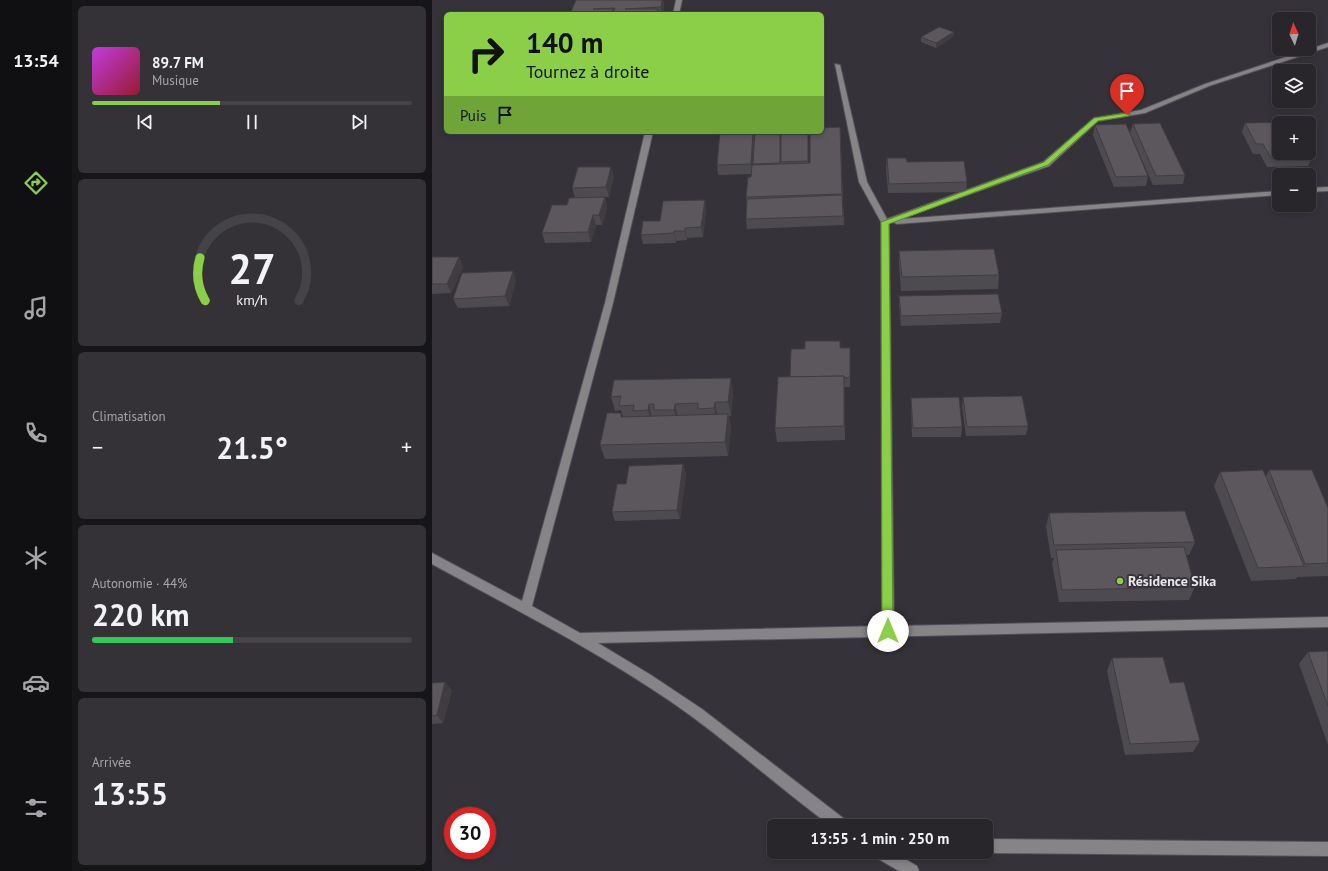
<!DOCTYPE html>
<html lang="fr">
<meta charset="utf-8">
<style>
:root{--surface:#28262b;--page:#343237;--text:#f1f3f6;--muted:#a5a5a9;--line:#444347;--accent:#8bce47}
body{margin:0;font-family:"PT Sans",sans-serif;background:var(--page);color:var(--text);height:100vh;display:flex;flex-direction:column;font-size:15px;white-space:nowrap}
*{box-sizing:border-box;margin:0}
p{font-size:13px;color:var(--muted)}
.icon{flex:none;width:22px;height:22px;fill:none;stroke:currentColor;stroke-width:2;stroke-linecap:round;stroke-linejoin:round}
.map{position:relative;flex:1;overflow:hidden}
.sheet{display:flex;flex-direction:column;gap:6px;padding:6px;background:#161518;width:360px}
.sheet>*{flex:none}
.hud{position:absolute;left:12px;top:12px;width:380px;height:122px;border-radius:6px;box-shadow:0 2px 6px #0003,0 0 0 1px var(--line);background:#8bce47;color:#111;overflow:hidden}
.needle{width:26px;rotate:356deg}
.buttons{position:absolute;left:840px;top:12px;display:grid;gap:8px}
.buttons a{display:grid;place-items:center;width:44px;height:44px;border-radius:6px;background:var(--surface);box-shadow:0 2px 6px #0003,0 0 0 1px var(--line);font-size:20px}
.speed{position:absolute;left:12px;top:807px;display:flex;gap:8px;font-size:20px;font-weight:700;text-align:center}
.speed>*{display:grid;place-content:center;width:52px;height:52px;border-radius:50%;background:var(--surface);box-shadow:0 2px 6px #0003,0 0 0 1px var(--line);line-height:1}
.speed .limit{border:6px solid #d22;background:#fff;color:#111}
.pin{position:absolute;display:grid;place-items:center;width:34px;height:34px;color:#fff;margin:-41px -17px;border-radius:50% 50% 50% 0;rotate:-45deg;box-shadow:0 0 4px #0007}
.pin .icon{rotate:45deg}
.me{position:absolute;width:44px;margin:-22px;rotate:0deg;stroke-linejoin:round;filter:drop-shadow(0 0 3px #0008)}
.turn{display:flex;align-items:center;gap:14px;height:84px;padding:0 16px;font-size:18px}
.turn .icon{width:52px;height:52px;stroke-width:2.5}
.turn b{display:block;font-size:28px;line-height:34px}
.then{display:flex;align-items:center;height:38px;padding:0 16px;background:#0003;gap:8px;font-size:15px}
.big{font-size:30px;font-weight:800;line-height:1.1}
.sheet .tile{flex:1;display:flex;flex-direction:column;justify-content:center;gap:6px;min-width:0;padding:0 14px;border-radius:6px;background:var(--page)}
.sheet .dial{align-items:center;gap:0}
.dial svg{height:104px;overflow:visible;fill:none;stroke:var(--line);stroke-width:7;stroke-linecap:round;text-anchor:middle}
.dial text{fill:var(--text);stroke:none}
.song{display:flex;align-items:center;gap:12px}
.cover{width:48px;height:48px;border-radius:6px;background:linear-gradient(135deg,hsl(290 70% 55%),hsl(350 70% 35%))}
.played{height:4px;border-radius:2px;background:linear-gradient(90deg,var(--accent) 40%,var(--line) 40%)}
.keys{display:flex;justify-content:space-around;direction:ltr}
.heat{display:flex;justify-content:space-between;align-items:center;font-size:22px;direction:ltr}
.charge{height:6px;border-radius:3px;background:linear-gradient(90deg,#34c759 44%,var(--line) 0)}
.trip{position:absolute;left:335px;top:819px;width:226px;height:40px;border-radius:6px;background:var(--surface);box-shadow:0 2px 6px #0003,0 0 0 1px var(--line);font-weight:800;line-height:40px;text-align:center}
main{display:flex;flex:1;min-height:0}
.tab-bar{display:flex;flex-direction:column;width:72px;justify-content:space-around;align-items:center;background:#100f11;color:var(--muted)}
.tab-bar .icon{width:28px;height:28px}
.tab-bar .active{color:var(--accent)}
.tab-bar b{font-size:18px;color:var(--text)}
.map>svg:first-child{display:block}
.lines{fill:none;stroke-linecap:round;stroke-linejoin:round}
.minor-casing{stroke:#534f56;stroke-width:2}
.minor{fill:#868487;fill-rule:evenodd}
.wall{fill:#4e4b50}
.shaded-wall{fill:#403d41}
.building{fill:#5b575d;stroke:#403d41}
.route{fill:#8bce47;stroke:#5a862e}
.poi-dot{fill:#8bce47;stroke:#363239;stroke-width:1.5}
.labels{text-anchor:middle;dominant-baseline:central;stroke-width:4;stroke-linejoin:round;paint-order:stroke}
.poi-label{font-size:14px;font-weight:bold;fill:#eae8ec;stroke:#363239;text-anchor:start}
</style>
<main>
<nav class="tab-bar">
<b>13:54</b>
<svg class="icon active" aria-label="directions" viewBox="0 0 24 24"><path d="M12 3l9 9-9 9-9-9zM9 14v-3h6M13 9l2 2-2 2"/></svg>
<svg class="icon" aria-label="music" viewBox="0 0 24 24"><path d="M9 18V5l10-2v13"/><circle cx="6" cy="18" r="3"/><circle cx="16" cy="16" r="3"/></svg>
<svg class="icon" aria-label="phone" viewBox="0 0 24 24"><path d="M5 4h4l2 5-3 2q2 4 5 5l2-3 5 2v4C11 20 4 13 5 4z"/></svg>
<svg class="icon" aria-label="climate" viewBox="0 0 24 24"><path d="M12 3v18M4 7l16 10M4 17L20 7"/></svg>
<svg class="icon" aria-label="car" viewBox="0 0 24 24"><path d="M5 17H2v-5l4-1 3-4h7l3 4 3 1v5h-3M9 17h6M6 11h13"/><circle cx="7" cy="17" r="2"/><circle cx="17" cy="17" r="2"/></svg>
<svg class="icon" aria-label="filters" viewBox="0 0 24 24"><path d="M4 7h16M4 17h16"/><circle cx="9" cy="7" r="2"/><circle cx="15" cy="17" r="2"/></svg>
</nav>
<section class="sheet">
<div class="tile">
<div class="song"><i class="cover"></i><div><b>89.7 FM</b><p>Musique</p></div></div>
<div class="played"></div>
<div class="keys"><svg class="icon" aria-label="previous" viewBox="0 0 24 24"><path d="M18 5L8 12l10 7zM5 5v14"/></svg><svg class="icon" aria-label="pause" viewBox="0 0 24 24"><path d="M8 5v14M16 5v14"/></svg><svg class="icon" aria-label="next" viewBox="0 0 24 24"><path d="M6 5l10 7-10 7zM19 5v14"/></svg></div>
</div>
<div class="tile dial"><svg viewBox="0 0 100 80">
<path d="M14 69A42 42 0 1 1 86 69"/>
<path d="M14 69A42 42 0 0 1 10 36" stroke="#8bce47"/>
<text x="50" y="56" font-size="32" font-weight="700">27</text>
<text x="50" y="72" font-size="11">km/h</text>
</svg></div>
<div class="tile"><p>Climatisation</p>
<div class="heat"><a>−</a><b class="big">21.5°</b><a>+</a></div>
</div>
<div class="tile"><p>Autonomie · 44%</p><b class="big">220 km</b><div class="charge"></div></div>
<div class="tile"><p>Arrivée</p><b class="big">13:55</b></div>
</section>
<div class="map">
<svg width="896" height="871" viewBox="0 0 896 871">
<rect width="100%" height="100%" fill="#363239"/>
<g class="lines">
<defs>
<g id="minor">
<polygon points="244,0 250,0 247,14 241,14"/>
<path d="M896 43V47L777 86 713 113 666 121 617 166 468 219 847 191V195L465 224 461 222 457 223 462 626 896 617V627L166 643 219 675 270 709 415 821 417 826H399C344 786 294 739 238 701 162 649 80 608 0 564V553L90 601 173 303 213 132H221L181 303 100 606 148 633 450 626 449 222 427 182 403 64 408 65 435 182 455 219 611 162 662 118 709 110 773 84Z"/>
<polygon points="896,187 896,191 877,192 877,188"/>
<polygon points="554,839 896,842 896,856 554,853 552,852 554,852"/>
<polygon points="441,852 461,852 485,866 487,871 467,871 443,857"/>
</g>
</defs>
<!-- minor casing -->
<use href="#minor" class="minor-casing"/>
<!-- minor -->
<use href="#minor" class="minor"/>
</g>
<!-- wall -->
<g class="wall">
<polygon points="144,0 231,0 232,6 231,14 138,14"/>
<polygon points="522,32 521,37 504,48 489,42 489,37"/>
<polygon points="813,123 847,123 880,157 876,166 835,167 828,154 821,154 810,132"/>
<polygon points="701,124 753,175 751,184 721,185 698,133"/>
<polygon points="663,125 716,176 714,186 682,187 661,135"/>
<polygon points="408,127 412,225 315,229 314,219 315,203 314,197 319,177 320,174 286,175 285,165 288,132 322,132 322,138 349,132 349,138 376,137 376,163 378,163"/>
<polygon points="455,158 475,162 535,182 534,192 456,193 454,168"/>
<polygon points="182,176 177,197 153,197 173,197 175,207 170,225 164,225 159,242 113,243 110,233 135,205 143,197 140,188"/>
<polygon points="273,200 274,210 271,237 255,238 255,240 244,241 244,243 211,244 209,235 228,221"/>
<polygon points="467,251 567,275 566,289 469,291 467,265"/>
<polygon points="0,257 27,257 31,267 19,293 0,294"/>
<polygon points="84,281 77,306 26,308 21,299"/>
<polygon points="467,296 570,313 568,323 469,326 467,306"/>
<polygon points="408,348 418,348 418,387 412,387 413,440 345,442 343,428 358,377"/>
<polygon points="301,392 299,416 297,416 299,428 296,456 173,459 168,445 191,417 189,410 183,411 179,397"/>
<polygon points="531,397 596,426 594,435 534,436 530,406"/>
<polygon points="479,398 530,427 529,437 480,437 479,407"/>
<polygon points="251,464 254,474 248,519 183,521 180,512 194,484"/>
<polygon points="837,470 896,508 896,576 865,577 864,579 819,581 782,486 788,472 834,476"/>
<polygon points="617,513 763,542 757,555 754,555 763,587 757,600 627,602 620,563 622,558 619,558 614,527"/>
<polygon points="896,651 896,745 867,664 876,652"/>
<polygon points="680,658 738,683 768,741 761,752 693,755 675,671"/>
<polygon points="0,683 20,690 11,723 0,724"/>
</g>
<!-- shaded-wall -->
<g class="shaded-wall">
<polygon points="230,0 231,0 232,6 231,14 230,14 229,7"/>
<polygon points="226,9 227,14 224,14"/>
<polygon points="522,32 521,37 504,48 504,43"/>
<polygon points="321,132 322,139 320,174 319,164"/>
<polygon points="348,132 349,139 348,172"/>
<polygon points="376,132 376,137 377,171 376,161"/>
<polygon points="179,167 182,176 177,197 174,187"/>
<polygon points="173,197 175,207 170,225 167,215"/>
<polygon points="273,200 274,210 271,237 269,227"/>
<polygon points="161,215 164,225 159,242 156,232"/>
<polygon points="253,228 255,238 255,240 253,231"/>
<polygon points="242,231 244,241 244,243 242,233"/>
<polygon points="27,257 31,267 19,293 15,284"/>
<polygon points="81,271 84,281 77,306 73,296"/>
<polygon points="299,378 301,392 299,416 296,402"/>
<polygon points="283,402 286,416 285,422 282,408"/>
<polygon points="217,404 220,418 220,424 216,410"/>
<polygon points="243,404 246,418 245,424 242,410"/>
<polygon points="296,414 299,428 296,456 293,442"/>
<polygon points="251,464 254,474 248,519 245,510"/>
<polygon points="13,682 20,690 11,723 5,715"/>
</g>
<!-- building -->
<g class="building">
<polygon points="144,0 230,0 229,7 193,9 226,9 224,14 180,14 183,8 161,9 181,9 179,14 138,14"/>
<polygon points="507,27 522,32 504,43 489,37"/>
<polygon points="863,122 863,123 847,123 847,153 877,153 877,152 880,157 839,158 831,144 824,144 813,123"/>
<polygon points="728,123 753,175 724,176 701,124"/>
<polygon points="694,124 716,176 684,177 663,125"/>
<polygon points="408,127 410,194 314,197 316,177 319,177 320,165 378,163 378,132 390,132 390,128"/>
<polygon points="288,132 321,132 319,164 285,165"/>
<polygon points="323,132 348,132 348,163 321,164"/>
<polygon points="349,132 376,132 376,161 349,162"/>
<polygon points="455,158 474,158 475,162 532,161 535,182 457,184"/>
<polygon points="146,167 179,167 174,187 140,188"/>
<polygon points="410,195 411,216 314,219 315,199"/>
<polygon points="173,197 167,215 161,215 156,232 110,233 120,205 135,205 137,198"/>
<polygon points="273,200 269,227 253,228 253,231 242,231 242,233 209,235 211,221 228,221 231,201"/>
<polygon points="562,249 567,275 470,277 467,251"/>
<polygon points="0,257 27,257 15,284 0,284"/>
<polygon points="81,271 73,296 21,299 30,273"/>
<polygon points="566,294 570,313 469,316 467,296"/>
<polygon points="373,341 408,341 408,348 418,348 418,377 412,378 412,376 358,377 359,349 373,349"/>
<polygon points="412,376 412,426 343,428 346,377"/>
<polygon points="299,378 296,402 283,402 282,408 266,409 266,403 243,404 242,410 222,410 222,404 217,404 216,410 201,411 202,405 187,406 189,396 179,397 182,380"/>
<polygon points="590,396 596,426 535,427 531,397"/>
<polygon points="527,397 530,427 481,428 479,398"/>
<polygon points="175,413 189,413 189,417 296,414 293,442 168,445"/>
<polygon points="251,464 245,510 180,512 185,484 194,484 197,466"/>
<polygon points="831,470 872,566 826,568 788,472"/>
<polygon points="837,470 880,470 896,508 896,563 873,564"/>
<polygon points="753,511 763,542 622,545 617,513"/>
<polygon points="752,547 763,587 630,590 624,550"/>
<polygon points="896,651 896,706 876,652"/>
<polygon points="731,657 738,683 752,682 768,741 698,744 680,658"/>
<polygon points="13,682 5,715 0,716 0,683"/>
</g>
<!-- route -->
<polygon class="route" points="695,113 697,113 697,116 666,121 616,165 457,224 461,631 460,635 456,636 452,635 450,631 449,222 612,162 662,118"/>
<!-- markers -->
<circle class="poi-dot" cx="688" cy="581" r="4"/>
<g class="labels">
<!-- poi labels -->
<g class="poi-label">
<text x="696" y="581">Résidence Sika</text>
</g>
</g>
</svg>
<div class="buttons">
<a><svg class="needle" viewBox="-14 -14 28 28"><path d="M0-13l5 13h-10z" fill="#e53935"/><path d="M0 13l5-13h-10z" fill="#a5a5a9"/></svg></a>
<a><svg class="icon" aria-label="layers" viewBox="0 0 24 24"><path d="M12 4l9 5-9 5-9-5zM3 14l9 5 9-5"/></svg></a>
<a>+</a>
<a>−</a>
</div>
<div class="speed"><div class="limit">30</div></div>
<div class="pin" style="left:695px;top:115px;background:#d93025"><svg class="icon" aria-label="arrive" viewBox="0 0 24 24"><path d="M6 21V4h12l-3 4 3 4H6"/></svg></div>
<svg class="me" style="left:456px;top:631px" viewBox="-20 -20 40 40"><circle r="19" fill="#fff"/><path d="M0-13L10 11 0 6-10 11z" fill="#8bce47"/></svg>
<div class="trip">13:55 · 1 min · 250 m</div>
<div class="hud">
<div class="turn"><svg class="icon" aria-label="right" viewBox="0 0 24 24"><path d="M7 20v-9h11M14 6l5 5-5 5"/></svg><div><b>140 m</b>Tournez à droite</div></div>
<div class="then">Puis<svg class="icon" aria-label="arrive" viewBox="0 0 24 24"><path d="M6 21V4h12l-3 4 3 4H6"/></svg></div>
</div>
</div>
</main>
